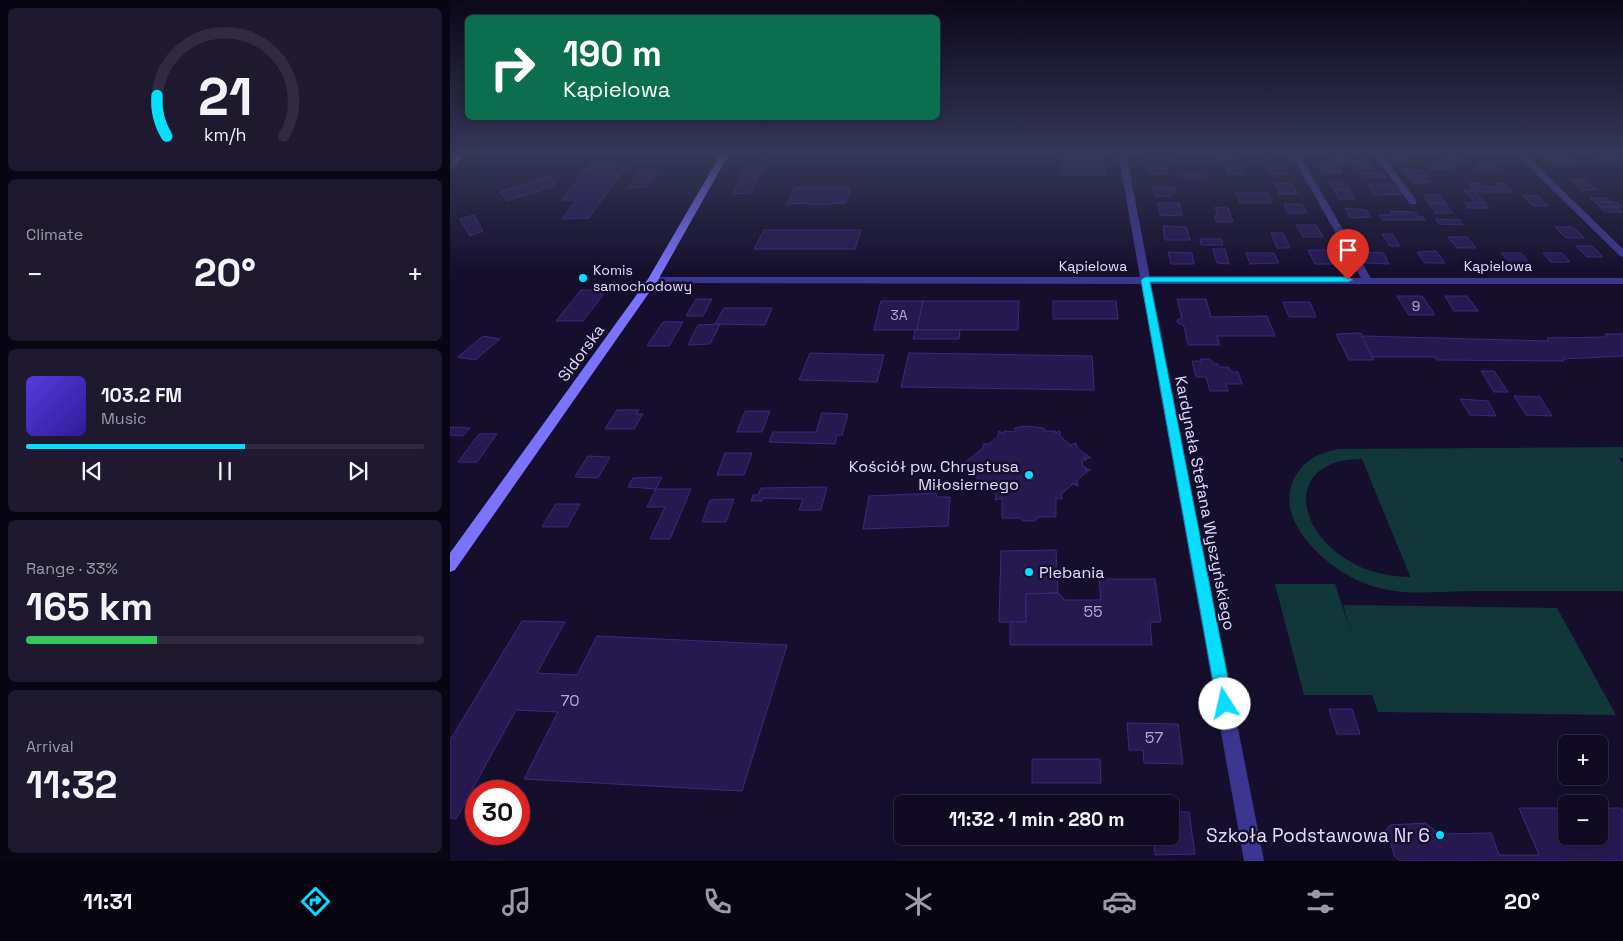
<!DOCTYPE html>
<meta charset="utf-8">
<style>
:root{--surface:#100b22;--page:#1e192f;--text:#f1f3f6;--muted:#9c9ba5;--line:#302b40;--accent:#07ddff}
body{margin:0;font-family:"Space Grotesk",sans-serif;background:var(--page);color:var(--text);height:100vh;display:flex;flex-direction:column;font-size:19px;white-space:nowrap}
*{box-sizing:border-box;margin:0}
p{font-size:16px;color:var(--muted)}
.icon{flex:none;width:28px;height:28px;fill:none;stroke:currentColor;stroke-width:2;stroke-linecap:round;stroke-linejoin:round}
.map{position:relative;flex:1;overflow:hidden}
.side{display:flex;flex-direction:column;gap:8px;padding:8px;background:#090613;width:450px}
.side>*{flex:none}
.banner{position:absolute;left:15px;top:15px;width:475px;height:105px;border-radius:8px;box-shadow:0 2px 12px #0003,0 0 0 1px var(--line);background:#0b6e4f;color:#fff;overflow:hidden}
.fabs{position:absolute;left:1108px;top:735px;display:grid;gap:10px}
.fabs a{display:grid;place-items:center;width:50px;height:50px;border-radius:8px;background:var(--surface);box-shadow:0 2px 12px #0003,0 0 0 1px var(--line);font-size:25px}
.speed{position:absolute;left:15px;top:780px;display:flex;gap:10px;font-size:25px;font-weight:700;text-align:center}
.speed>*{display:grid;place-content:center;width:65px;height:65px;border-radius:50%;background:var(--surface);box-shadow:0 2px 12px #0003,0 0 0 1px var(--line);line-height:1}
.speed .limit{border:8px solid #d22;background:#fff;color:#111}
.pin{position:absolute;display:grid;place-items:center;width:42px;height:42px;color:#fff;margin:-51px -21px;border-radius:50% 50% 50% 0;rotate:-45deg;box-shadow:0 0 5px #0007}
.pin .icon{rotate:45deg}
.me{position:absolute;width:55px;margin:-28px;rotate:350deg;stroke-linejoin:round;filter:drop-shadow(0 0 4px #0008)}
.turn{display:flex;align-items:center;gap:18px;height:105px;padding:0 15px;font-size:22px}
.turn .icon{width:65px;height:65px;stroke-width:2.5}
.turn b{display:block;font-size:35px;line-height:42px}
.big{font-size:38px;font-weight:600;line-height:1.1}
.side .tile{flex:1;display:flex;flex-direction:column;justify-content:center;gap:8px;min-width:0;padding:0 18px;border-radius:8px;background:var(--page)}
.side .dial{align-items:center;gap:0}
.dial svg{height:130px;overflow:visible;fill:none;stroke:var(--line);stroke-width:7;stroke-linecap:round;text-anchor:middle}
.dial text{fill:var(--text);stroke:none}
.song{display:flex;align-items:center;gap:15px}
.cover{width:60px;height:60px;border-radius:8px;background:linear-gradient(135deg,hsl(250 70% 55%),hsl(250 70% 35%))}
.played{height:5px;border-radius:2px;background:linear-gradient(90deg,var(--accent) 55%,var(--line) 55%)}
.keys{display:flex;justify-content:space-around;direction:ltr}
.heat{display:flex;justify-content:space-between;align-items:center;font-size:28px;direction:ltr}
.charge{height:8px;border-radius:4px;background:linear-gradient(90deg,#34c759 33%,var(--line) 0)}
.trip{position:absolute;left:444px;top:795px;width:285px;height:50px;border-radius:8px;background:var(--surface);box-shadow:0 2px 12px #0003,0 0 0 1px var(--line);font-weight:600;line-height:50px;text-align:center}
.menu{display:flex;height:80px;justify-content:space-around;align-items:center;background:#06040e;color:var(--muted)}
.menu .icon{width:35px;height:35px}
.menu .selected{color:var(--accent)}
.menu b{font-size:22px;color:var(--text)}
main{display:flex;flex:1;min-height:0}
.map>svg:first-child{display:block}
.green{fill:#113738;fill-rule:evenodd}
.building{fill:#261950;stroke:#3d297e}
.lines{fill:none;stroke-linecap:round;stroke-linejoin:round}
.street{fill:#3c3690;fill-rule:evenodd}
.secondary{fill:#7b72ff;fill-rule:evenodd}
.rail-casing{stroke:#07ddff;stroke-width:4}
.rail{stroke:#150f2d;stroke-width:2.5;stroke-dasharray:8;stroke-linecap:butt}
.route{fill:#07ddff;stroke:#0590a6}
.poi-dot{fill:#07ddff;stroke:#150f2d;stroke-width:2}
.labels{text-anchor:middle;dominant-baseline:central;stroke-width:5;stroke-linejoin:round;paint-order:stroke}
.far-street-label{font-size:14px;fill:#e0dbff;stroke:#150f2d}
.far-poi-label{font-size:14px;fill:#e0dbff;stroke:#150f2d;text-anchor:start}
.number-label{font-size:14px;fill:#b2aad3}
.street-label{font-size:16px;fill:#e0dbff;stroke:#150f2d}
.poi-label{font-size:16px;fill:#e0dbff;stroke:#150f2d;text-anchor:end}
.near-number-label{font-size:16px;fill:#b2aad3}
.near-poi-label{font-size:19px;fill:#e0dbff;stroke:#150f2d;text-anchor:end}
</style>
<main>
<section class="side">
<div class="tile dial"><svg viewBox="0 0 100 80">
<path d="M14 69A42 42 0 1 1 86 69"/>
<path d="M14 69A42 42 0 0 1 8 44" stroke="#07ddff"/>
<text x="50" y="56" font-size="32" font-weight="700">21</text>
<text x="50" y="72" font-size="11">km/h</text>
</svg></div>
<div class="tile"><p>Climate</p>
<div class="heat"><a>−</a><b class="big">20°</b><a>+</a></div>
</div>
<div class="tile">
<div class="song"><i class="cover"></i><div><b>103.2 FM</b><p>Music</p></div></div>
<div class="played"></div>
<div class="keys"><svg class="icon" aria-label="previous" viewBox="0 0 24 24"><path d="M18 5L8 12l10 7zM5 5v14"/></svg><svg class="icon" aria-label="pause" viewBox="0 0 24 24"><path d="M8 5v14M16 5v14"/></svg><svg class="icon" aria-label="next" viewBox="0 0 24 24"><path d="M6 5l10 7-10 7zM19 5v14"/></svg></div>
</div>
<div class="tile"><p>Range · 33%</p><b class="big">165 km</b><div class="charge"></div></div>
<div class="tile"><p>Arrival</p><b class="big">11:32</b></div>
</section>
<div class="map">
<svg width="1173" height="861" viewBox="0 0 1173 861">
<rect width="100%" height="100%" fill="#150f2d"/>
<!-- green -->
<g class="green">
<path d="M1173 447V458H1169L1173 464V591C1121 591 1069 591 1017 591 985 592 950 596 919 585 880 572 816 518 848 472 858 458 872 452 889 449ZM912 459 960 576V577C933 577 907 569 886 552 840 515 846 458 912 459Z"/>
<polygon points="825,584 885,584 902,635 893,605 1107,608 1166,715 928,712 922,695 854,695"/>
</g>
<!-- building -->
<g class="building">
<polygon points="193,152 231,152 230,155 190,156"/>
<polygon points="695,152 720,152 722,157 696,157"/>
<polygon points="938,152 952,152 957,160 943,160"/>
<polygon points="972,152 990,152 993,156 975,156"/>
<polygon points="767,155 785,155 786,158 769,158"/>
<polygon points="1094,156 1110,156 1114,159 1119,159 1126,165 1105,165"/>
<polygon points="994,157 1004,157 1010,164 1000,164 1005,169 983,169 978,167 975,164 993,164 990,161 997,161"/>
<polygon points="1146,157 1165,157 1172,162 1152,162"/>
<polygon points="610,159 653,159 656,175 611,175"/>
<polygon points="880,159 894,159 897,164 882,164"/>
<polygon points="917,160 923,169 908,169 902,161"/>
<polygon points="142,161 178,166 171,174 146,175 150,170 134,171"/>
<polygon points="1025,163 1041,163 1048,170 1031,170"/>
<polygon points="868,164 887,164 892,173 873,173"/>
<polygon points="314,165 301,193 282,194 296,166"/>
<polygon points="697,165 716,165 718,174 699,174"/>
<polygon points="776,165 790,165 795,174 777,174"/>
<polygon points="815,165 832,165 838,174 819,174"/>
<polygon points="952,168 973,171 977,176 957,176"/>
<polygon points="150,170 146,175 171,174 139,218 112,219 127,200 111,200 134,171"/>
<polygon points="190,171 208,171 197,187 177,188"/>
<polygon points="910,173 933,173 937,177 913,177"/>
<polygon points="732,174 754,174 755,178 733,178"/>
<polygon points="100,176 107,185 56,201 50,192"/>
<polygon points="957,176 977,176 982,182 963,184"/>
<polygon points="1120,180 1135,180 1146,190 1131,190"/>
<polygon points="879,182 894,182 900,190 884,190"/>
<polygon points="825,183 842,183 847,194 829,194"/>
<polygon points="1018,183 1032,183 1035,187 1049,187 1046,183 1054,183 1062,192 1025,192"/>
<polygon points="918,185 944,185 951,194 924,195"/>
<polygon points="345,187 401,187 395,203 359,205 360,203 337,204"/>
<polygon points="703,187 724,187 725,193 720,193 721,196 705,196"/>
<polygon points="884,190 900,190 905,199 889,199"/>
<polygon points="1014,190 1023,190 1035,203 1026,203"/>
<polygon points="786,193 818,193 822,203 790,203"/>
<polygon points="973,195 989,195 996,204 979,203"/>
<polygon points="1073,196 1088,196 1098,206 1083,206"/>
<polygon points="1140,198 1157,198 1162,202 1145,202"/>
<polygon points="1145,202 1166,202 1173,207 1150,207"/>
<polygon points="707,203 729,203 732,216 710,215"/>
<polygon points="979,203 996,204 1003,213 986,213"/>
<polygon points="1015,203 1035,203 1039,208 1018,208"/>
<polygon points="834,204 852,204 857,213 838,213"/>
<polygon points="765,207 778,208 783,222 766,222 764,216 768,216"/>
<polygon points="1150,207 1167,207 1173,212 1155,212"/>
<polygon points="895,208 916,210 921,217 900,218"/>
<polygon points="948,211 964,212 968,217 973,217 976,220 932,220 929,215 942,215 940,212"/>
<polygon points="24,215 33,231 20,236 10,219"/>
<polygon points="986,219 1010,220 1013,225 989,224"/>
<polygon points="846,225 866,225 873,237 853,237"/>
<polygon points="713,226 736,227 740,240 715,240"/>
<polygon points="1105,227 1123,227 1134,238 1116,238"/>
<polygon points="314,230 411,230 405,249 304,249"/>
<polygon points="821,233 833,233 840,248 827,248"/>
<polygon points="932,234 942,234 950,246 940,246"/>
<polygon points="998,237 1017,237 1026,248 1007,248"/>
<polygon points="750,239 772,239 773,245 751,245"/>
<polygon points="1126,246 1142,246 1153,257 1137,257"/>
<polygon points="763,249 775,249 779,264 767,263"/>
<polygon points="858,250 879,250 887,264 865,264"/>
<polygon points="986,251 995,263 975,263 967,252"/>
<polygon points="718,252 742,253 744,264 721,264"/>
<polygon points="910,252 933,253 939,264 916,263"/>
<polygon points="796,253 824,253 829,263 800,264"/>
<polygon points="1051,253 1071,253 1079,263 1060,263"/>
<polygon points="1093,253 1112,253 1120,262 1101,262"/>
<polygon points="131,290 156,291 133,321 106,321"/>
<polygon points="947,296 972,296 985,315 959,315"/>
<polygon points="995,296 1017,296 1028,311 1004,311"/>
<polygon points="246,299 262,299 253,316 236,316"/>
<polygon points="727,299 756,299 761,317 817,316 825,336 767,336 770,345 738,345 734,326 728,323 727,320 732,318"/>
<polygon points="431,301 473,301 467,330 424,330"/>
<polygon points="473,301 569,301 568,330 467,330"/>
<polygon points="603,301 666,301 668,319 603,319"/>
<polygon points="833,302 860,302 866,317 839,317"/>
<polygon points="274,308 322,308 315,325 265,324"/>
<polygon points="213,322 233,322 219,346 197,346"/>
<polygon points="270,324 260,344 238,345 248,325"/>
<polygon points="465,330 510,330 509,339 463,339"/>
<polygon points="911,333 922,357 924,360 899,360 886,334"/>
<polygon points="1155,334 1173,334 1173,356 1113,359 1114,361 987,360 985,357 922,357 912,336 1099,341 1097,338 1157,337"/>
<polygon points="33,336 50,339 25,360 8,357"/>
<polygon points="360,353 434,355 427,382 349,380"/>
<polygon points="459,353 642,356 644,390 451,387"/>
<polygon points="750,359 760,359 764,364 768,364 769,367 778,367 782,372 788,372 792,384 776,384 778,391 760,391 756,377 746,377 742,361 751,361"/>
<polygon points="1031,371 1044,371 1058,392 1044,392"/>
<polygon points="1064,396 1090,397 1102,416 1076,415"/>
<polygon points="1010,399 1038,401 1046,416 1020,415"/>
<polygon points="167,410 189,410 186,414 193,414 184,429 155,429"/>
<polygon points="295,411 320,411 312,432 287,432"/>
<polygon points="372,413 398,414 392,435 387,435 385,444 319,442 323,432 366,432"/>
<polygon points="575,426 594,428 594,431 605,431 605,433 610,431 610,436 620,445 626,443 627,448 641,458 634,458 637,460 632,460 633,467 637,468 635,470 641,469 627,480 628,486 622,483 622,485 611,494 612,499 606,498 606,517 588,517 585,521 573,521 569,518 552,518 552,498 545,500 546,494 536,486 529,485 530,481 512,465 533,448 533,444 539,444 548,436 549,431 554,434 554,431 565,432 565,428"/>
<polygon points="0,427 20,428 13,436 0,435"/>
<polygon points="29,434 47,434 27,462 8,462"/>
<polygon points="275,453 302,453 294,475 267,475"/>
<polygon points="138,456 160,457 148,478 125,477"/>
<polygon points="212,477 206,489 178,487 183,478"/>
<polygon points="377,487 371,510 349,510 353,499 313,498 312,501 301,501 303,495 308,495 311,488"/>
<polygon points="206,489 241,489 220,539 200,539 215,507 197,507"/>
<polygon points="486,493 487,497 500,497 498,526 413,529 419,496"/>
<polygon points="284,499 276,522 252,522 260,500"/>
<polygon points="106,504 130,504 117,527 92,527"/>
<polygon points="606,550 608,593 576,594 576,622 549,622 551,551"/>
<polygon points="649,579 705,579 711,622 700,622 702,645 560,645 560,622 576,622 576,594 608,593 615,600 651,600"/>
<polygon points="72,621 115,622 87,673 127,675 147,636 337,645 292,791 74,779 108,712 66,710 6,819 0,818 0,740"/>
<polygon points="879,709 902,709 910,734 887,734"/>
<polygon points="677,723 728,724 733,764 694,763 693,750 679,750"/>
<polygon points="582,759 650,759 651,783 582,783"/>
<polygon points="1069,808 1116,808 1116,836 1149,836 1149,808 1171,808 1173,812 1173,861 950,861 945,857 936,830 940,825 976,823 989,834 1041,833 1049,855 1089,855"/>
<polygon points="720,812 739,812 745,854 705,855 703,836 720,836"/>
</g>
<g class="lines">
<!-- street -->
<g class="street">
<polygon points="668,152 676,152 700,278 911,278 840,152 848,152 921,278 1173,278 1173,284 701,284 814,861 794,861 691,284 203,283 198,280 203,277 690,277"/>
<polygon points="922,152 930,152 966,200 966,204 960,204"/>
<polygon points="1064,152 1073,152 1173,249 1173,257 1170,256"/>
</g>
<!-- secondary -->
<polygon class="secondary" points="272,152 280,152 208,280 5,570 0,572 0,553 198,279"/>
<defs>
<polyline id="rail" points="0,167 14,152"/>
</defs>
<!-- rail casing -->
<use href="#rail" class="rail-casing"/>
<!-- rail -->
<use href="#rail" class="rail"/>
</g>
<!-- sky -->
<linearGradient id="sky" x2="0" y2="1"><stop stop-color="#0c0819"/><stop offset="0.56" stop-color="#353757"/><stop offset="1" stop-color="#353757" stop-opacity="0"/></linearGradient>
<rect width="1173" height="273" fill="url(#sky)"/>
<!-- route -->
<polygon class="route" points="695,277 898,277 903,280 898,282 700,282 783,704 780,710 775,712 769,710 767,704 691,280"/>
<!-- markers -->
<g class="poi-dot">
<circle cx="133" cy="278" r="5"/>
<circle cx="579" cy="475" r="5"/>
<circle cx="579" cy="572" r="5"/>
<circle cx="990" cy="835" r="5"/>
</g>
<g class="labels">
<!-- far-street labels -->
<g class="far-street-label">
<text x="643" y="266">Kąpielowa</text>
<text x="1048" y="266">Kąpielowa</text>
</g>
<!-- far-poi labels -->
<g class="far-poi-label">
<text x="143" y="270">Komis<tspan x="143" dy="16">samochodowy</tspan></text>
</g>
<!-- number labels -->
<g class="number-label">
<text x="966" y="306">9</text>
<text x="449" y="315">3A</text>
</g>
<!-- street labels -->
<g class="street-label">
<text transform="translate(131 353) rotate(-54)">Sidorska</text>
<text transform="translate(755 503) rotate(79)">Kardynała Stefana Wyszyńskiego</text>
</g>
<!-- poi labels -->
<g class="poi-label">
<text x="569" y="466">Kościół pw. Chrystusa<tspan x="569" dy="18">Miłosiernego</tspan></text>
<text x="589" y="572" text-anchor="start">Plebania</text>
</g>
<!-- near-number labels -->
<g class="near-number-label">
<text x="643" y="611">55</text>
<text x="120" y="700">70</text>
<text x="704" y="737">57</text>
</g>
<!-- near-poi labels -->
<g class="near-poi-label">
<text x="980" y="835">Szkoła Podstawowa Nr 6</text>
</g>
</g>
</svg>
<div class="fabs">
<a>+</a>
<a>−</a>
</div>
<div class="speed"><div class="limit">30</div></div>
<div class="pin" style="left:898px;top:280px;background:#d93025"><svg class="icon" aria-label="arrive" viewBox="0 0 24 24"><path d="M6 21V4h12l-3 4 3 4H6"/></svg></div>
<svg class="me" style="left:775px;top:704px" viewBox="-20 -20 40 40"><circle r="19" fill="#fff"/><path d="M0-13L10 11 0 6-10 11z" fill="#07ddff"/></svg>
<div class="trip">11:32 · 1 min · 280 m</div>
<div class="banner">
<div class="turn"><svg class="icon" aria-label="right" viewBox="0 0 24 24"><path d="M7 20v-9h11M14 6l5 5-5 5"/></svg><div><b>190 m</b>Kąpielowa</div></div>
</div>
</div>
</main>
<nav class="menu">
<b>11:31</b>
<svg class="icon selected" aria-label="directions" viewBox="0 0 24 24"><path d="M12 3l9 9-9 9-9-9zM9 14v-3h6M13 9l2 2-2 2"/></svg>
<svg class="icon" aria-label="music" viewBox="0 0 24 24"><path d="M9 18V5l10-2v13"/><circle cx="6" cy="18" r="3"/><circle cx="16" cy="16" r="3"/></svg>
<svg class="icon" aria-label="phone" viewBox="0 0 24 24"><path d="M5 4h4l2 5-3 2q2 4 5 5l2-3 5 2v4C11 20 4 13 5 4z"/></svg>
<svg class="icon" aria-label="climate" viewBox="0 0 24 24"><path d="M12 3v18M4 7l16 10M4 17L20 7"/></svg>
<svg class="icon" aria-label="car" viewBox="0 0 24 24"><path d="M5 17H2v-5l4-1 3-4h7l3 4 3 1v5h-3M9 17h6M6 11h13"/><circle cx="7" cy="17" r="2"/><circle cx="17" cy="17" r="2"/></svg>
<svg class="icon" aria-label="filters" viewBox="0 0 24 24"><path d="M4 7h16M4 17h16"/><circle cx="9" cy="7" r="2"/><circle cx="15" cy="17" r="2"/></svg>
<b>20°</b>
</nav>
